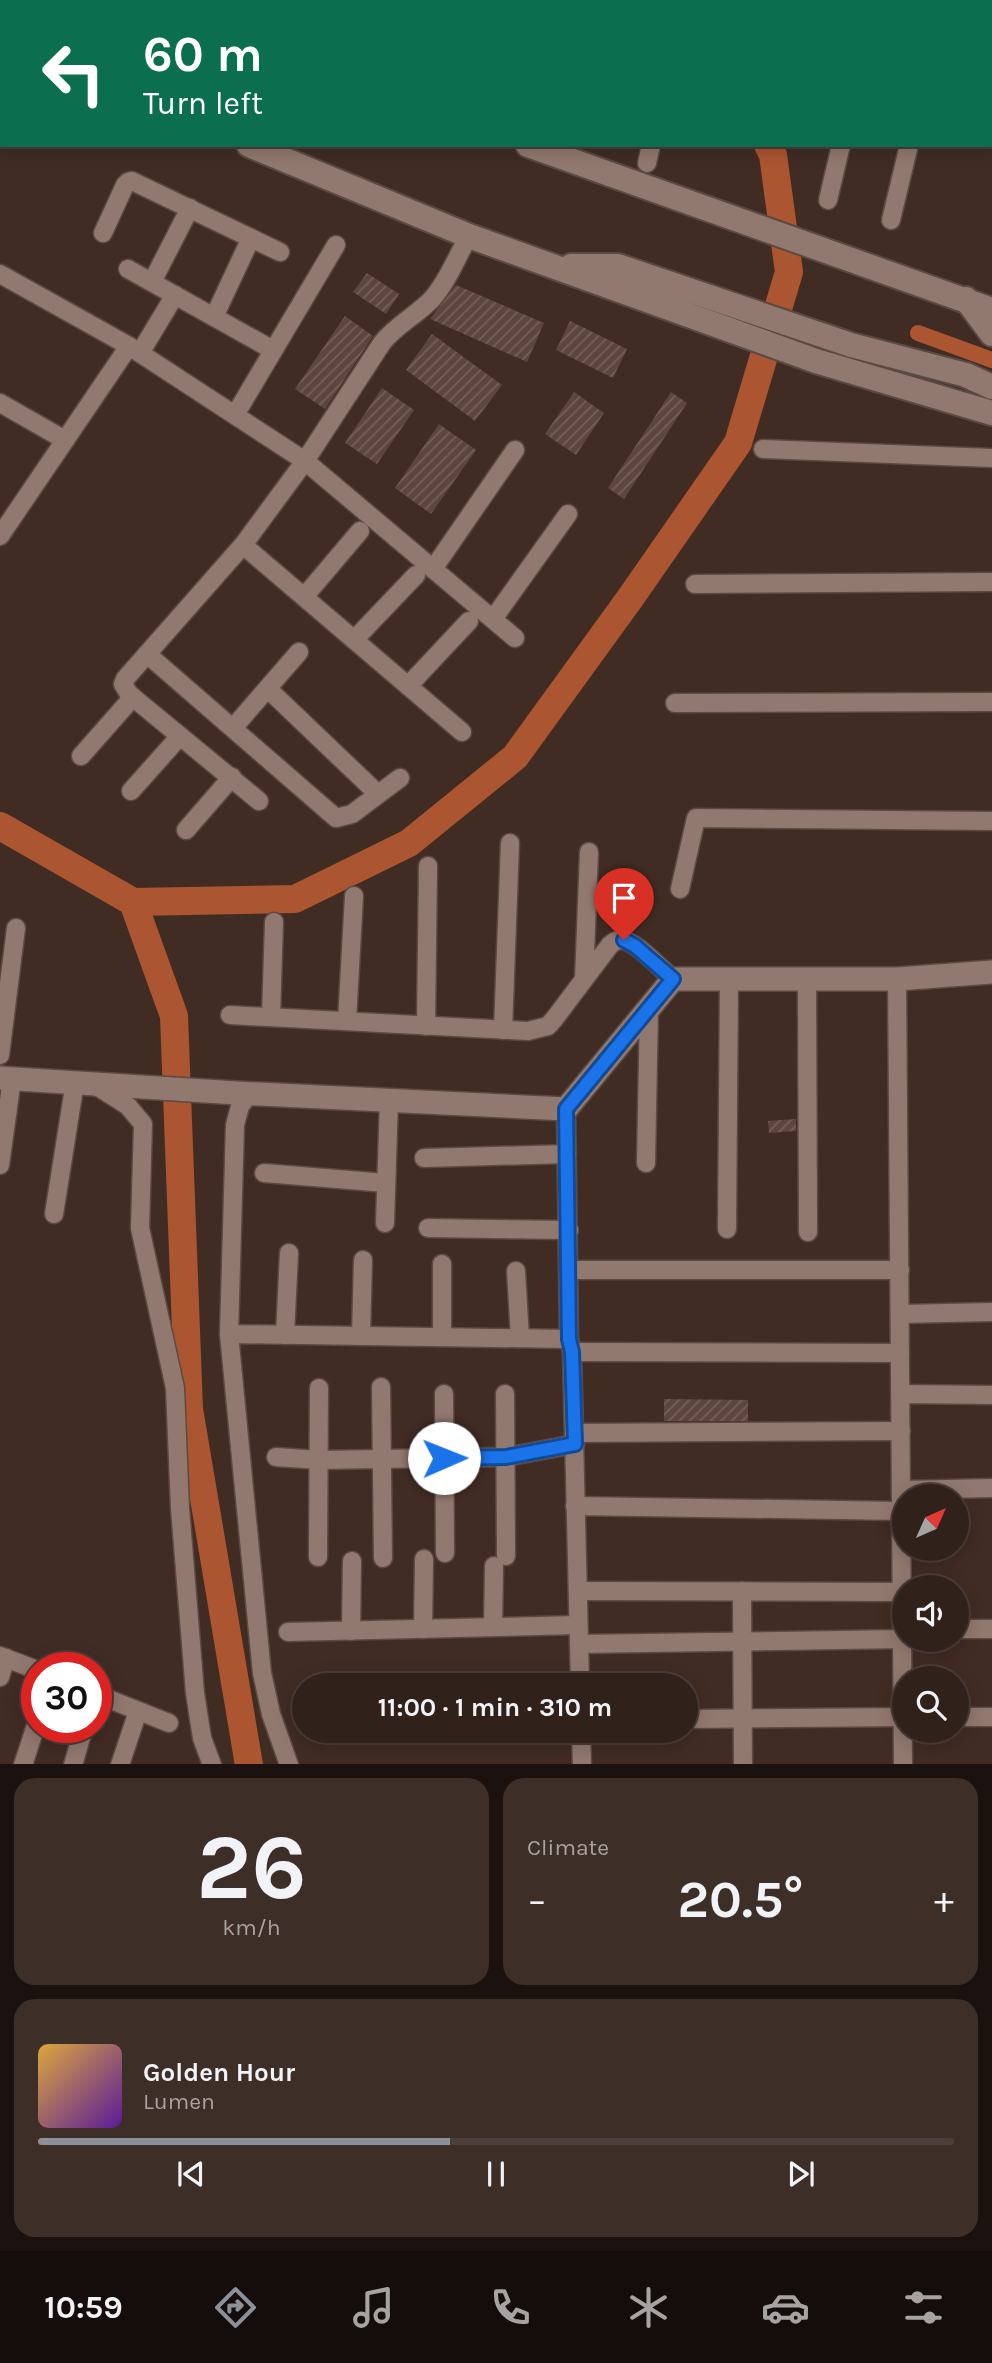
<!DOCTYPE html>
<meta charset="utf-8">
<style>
:root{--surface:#31211b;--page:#3d2e28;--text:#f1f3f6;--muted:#a8a3a3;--line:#4c3e3a;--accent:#8c9099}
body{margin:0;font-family:Karla,sans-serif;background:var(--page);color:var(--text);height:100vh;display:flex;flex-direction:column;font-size:26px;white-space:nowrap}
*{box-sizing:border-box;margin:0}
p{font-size:23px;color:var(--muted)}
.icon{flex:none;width:38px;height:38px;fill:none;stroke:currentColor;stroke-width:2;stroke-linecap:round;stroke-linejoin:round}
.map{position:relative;height:1764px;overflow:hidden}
.details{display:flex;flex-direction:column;gap:14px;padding:14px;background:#1b120f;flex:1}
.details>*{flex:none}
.guide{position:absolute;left:0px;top:0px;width:992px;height:147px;box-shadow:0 4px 18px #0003,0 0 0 2px var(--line);background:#0b6e4f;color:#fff;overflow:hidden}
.needle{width:46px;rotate:45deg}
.controls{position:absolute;left:892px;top:1484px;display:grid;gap:14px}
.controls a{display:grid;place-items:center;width:77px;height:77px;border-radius:50%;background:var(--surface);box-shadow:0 4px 18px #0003,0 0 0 2px var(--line);font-size:35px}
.speed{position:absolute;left:21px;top:1652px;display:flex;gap:14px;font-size:35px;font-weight:700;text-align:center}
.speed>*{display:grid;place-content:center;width:91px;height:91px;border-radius:50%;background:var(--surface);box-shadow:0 4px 18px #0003,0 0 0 2px var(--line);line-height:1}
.speed .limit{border:10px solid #d22;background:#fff;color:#111}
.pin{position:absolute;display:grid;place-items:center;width:60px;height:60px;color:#fff;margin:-72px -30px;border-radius:50% 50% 50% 0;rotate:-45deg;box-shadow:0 0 7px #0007}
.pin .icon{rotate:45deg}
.me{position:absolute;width:77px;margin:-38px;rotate:89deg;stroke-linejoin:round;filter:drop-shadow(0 0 5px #0008)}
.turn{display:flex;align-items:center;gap:24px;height:147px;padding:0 28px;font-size:32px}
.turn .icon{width:91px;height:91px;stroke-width:2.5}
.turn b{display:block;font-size:49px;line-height:60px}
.big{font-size:52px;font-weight:700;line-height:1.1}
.details .tile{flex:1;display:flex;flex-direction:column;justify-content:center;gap:10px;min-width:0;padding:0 24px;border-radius:21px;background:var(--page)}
.details .dial{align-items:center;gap:0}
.dial b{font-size:91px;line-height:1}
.song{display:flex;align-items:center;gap:21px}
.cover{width:84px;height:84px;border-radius:10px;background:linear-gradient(135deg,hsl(40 70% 55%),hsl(270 70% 35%))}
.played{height:7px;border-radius:4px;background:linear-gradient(90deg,var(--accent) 45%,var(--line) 45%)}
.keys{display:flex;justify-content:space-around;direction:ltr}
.heat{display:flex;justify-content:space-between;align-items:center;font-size:38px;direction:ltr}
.details .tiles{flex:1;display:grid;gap:14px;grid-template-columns:1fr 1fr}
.tile:last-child{grid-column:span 2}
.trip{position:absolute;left:292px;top:1673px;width:406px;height:70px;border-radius:35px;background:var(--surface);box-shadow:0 4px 18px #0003,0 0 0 2px var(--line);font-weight:700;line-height:70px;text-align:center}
.tabs{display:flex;height:112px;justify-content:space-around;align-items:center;background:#140d0b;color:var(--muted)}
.tabs .icon{width:49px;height:49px}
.tabs .selected{color:var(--accent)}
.tabs b{font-size:32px;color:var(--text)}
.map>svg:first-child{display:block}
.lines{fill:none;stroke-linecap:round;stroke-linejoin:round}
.canal{stroke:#ac5531;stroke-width:16}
.river{stroke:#ac5531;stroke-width:28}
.building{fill:url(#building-hatch)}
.minor-casing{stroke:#5b4943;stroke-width:21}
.tertiary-casing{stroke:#5b4943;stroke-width:26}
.secondary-casing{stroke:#5b4943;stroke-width:28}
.minor{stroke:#92796f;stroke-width:18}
.tertiary{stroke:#92796f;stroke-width:23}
.secondary{stroke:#92796f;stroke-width:24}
.route-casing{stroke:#114b97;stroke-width:18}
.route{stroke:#1a73e8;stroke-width:12}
</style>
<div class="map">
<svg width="992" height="1765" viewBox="0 0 992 1765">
<defs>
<pattern id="building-hatch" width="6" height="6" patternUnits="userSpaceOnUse" patternTransform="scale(1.75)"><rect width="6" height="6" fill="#5d463e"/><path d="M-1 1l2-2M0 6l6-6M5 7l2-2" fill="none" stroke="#756059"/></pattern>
</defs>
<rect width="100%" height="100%" fill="#412c24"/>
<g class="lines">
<!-- canal -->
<polyline class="canal" points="918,333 992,360"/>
<!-- river -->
<g class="river">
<polyline points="695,0 696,2"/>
<polyline points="0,826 133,902 174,1016 189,1409 249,1765"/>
<polyline points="133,902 295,899 409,843 515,757 631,597 738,443 789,272 773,155 768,145"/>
</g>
</g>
<!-- building -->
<g class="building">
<polygon points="367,273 399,294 386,314 353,292"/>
<polygon points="456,285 544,323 527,362 430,319"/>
<polygon points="345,316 373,336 325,409 295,389"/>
<polygon points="570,321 627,349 613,378 556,350"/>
<polygon points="432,334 502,385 475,421 406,370"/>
<polygon points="382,388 414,410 377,464 345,443"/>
<polygon points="574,392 604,413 576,455 545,434"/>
<polygon points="671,392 687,403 624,499 608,488"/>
<polygon points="439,424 476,450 431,514 395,488"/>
<polygon points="796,1119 796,1131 769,1133 768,1121"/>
<polygon points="664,1399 748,1400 748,1421 664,1421"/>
</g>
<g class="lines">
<defs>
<g id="minor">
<polyline points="342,0 347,2"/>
<polyline points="405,0 410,2"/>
<polyline points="597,0 597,2"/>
<polyline points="263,2 264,0"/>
<polyline points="501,2 501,0"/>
<polyline points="822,2 822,0"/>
<polyline points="894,2 894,0"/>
<polyline points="931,2 931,0"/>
<polyline points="963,2 963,0"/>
<polyline points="990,65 992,49"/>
<polyline points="990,119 992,119"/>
<polyline points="647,163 651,145"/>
<polyline points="828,200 841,145"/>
<polyline points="891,220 909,145"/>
<polyline points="103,233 125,185 128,182 132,181 280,252"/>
<polyline points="128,269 273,350"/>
<polyline points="0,274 129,346 305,461 515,638"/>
<polyline points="152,282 190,208"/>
<polyline points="214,317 251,238"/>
<polyline points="140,353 175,295"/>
<polyline points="0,403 65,440"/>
<polyline points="235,415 336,245"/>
<polyline points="763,449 992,458"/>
<polyline points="0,536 129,346"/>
<polyline points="243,545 462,732"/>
<polyline points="433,569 515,450"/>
<polyline points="695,584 992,582"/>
<polyline points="304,597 360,531"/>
<polyline points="493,619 568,514"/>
<polyline points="354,640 416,575"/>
<polyline points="147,654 336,818 352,814 400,778"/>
<polyline points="408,686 469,621"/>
<polyline points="268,689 378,794"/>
<polyline points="675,703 992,702"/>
<polyline points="233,728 299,652"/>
<polyline points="81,756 133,697"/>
<polyline points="131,791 180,736"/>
<path d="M259 801 129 694 123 684 125 679 243 545 305 461 382 343C396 325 417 315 432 299 448 281 457 256 469 236"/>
<polyline points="186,830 232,777"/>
<polyline points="680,889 696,818 992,821"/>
<polyline points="584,979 589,852"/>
<polyline points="807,979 808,1232"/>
<polyline points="897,979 903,1765"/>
<path d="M230 1015 528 1031 548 1026 555 1018 610 945C614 942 615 940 621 940 634 939 662 970 673 979"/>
<polyline points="271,1017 274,922"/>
<polyline points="347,1021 354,896"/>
<polyline points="426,1026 428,866"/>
<polyline points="503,1030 510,843"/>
<polyline points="0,1055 16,928"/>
<polyline points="95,1085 128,1106 143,1124 140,1228 175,1388 180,1508 195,1693 202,1738 212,1765"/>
<polyline points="250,1093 240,1106 235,1125 229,1334 262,1673 271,1714 289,1765"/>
<polyline points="566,1109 569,1339 572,1352 580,1685"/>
<polyline points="424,1158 567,1154"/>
<polyline points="646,1163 649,1007"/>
<polyline points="0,1165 12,1079"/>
<polyline points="264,1173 386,1183"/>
<polyline points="54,1214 75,1082"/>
<polyline points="385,1223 389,1099"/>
<polyline points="428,1228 569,1230"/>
<polyline points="727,1229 729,979"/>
<polyline points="570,1270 900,1270"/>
<polyline points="516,1271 520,1338"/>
<polyline points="901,1314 992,1312"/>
<polyline points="229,1334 569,1339"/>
<polyline points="285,1335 289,1253"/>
<polyline points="361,1336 363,1260"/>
<polyline points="442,1337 442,1264"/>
<polyline points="572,1352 900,1353"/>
<polyline points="381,1387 383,1558"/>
<polyline points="444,1394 445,1553"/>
<polyline points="505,1394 506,1556"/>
<polyline points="902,1394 992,1395"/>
<polyline points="575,1433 901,1431"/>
<polyline points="276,1457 319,1460 506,1457 575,1444"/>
<polyline points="901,1490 992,1488"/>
<polyline points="575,1506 901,1511"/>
<polyline points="318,1557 319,1388"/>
<polyline points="578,1591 902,1592"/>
<polyline points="742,1591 743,1765"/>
<polyline points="493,1627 494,1566"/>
<polyline points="423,1629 424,1559"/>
<polyline points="957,1629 992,1629"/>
<polyline points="351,1631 352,1561"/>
<polyline points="288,1632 578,1625"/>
<polyline points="579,1644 903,1639"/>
<polyline points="0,1656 37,1670"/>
<polyline points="0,1677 6,1658"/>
<polyline points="96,1694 169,1723"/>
<polyline points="957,1717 992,1717"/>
<polyline points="686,1719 905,1717"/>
<polyline points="581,1731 582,1765"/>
<polyline points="23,1765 37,1722"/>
<polyline points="73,1765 84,1727"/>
<polyline points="120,1765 138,1711"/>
</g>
<polyline id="tertiary" points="0,1078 237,1093 566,1109 673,979 897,979 992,972"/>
<g id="secondary">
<polyline points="26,0 31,2"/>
<polyline points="0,52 2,52"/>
<polyline points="249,145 469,236 816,361 992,413"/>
<polyline points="528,145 992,310"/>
<polyline points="571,266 618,266 851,345 966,375 992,387"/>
<polyline points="966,299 992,334"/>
</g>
</defs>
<!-- minor casing -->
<use href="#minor" class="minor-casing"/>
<!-- tertiary casing -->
<use href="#tertiary" class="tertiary-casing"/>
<!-- secondary casing -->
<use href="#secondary" class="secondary-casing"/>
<!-- minor -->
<use href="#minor" class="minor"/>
<!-- tertiary -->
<use href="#tertiary" class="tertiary"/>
<!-- secondary -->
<use href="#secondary" class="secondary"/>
</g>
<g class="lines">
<defs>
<polyline id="route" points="444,1458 506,1457 575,1444 572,1352 569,1339 566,1109 673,979 635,946 624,940"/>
</defs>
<!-- route casing -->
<use href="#route" class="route-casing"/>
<!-- route -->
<use href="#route" class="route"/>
</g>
</svg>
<div class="controls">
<a><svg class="needle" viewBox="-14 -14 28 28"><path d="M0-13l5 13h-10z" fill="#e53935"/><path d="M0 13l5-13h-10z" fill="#a8a3a3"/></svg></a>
<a><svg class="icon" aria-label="sound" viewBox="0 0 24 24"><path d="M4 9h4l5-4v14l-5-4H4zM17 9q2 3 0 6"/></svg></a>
<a><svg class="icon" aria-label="search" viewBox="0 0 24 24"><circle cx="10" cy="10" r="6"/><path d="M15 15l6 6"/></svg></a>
</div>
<div class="speed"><div class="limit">30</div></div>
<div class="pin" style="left:624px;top:940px;background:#d93025"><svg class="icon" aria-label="arrive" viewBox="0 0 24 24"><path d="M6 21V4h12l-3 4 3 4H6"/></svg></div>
<svg class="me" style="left:444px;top:1458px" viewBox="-20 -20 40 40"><circle r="19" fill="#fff"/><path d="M0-13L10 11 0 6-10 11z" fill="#1a73e8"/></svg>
<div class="trip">11:00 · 1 min · 310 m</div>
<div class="guide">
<div class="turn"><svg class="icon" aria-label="left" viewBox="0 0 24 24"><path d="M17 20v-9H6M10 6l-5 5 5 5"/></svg><div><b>60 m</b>Turn left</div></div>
</div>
</div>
<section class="details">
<div class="tiles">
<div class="tile dial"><b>26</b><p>km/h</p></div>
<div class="tile"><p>Climate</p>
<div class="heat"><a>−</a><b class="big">20.5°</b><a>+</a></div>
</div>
<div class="tile">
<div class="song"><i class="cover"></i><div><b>Golden Hour</b><p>Lumen</p></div></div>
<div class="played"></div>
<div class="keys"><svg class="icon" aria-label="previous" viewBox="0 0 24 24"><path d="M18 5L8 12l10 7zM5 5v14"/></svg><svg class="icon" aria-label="pause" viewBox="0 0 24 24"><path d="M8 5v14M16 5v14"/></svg><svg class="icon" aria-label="next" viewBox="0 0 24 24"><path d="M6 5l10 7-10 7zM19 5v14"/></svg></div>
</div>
</div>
</section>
<nav class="tabs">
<b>10:59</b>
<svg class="icon selected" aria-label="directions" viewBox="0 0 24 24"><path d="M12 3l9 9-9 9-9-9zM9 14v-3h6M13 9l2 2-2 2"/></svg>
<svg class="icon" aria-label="music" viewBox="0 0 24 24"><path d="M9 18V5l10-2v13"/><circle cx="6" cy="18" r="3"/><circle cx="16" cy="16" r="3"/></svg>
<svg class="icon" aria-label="phone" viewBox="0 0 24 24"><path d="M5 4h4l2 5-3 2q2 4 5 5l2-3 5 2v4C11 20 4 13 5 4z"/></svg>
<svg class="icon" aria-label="climate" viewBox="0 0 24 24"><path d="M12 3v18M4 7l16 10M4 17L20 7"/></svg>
<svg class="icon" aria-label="car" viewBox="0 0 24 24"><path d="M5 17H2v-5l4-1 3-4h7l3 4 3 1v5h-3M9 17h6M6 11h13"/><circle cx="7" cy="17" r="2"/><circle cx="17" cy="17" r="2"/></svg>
<svg class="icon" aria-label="filters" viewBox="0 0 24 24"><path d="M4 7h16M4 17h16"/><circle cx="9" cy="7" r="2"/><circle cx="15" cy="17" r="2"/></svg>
</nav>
